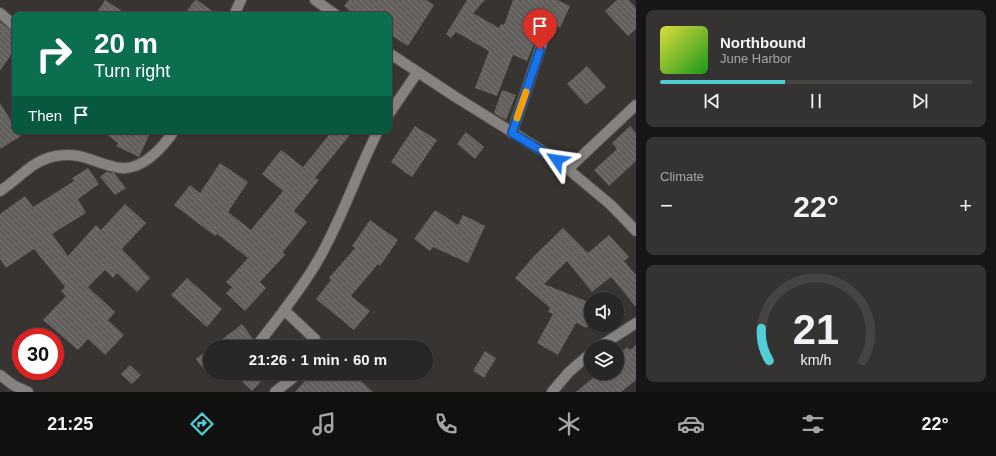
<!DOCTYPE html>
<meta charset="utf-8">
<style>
:root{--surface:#292726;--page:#353332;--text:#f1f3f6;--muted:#a5a5a7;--line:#454443;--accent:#52ccd5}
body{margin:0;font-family:Helvetica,sans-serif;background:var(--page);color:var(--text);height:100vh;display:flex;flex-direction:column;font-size:15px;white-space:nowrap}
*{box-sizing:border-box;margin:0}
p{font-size:13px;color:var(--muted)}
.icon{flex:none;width:22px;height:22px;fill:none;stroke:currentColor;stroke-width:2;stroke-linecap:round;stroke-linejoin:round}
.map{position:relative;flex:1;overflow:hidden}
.sheet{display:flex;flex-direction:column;gap:10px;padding:10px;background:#171515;width:360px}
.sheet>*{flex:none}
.guide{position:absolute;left:12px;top:12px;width:380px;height:122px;border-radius:8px;box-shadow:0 1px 3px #0004,0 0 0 1px var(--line);background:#0b6e4f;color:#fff;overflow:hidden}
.buttons{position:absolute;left:584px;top:292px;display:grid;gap:8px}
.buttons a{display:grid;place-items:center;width:40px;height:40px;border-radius:50%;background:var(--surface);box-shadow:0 1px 3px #0004,0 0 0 1px var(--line);font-size:20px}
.speed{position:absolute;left:12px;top:328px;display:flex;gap:8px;font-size:20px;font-weight:700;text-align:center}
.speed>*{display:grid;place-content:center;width:52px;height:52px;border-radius:50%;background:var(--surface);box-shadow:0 1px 3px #0004,0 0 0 1px var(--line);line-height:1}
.speed .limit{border:6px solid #d22;background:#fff;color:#111}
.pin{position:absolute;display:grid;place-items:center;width:34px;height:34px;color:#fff;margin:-41px -17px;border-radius:50% 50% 50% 0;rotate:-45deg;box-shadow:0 0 4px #0007}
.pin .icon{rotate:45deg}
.me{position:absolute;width:44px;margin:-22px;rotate:302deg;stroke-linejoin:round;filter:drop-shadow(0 0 3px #0008)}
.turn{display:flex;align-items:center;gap:14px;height:84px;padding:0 16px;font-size:18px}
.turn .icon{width:52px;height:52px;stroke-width:2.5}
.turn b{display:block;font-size:28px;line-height:34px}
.then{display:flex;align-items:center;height:38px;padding:0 16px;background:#0003;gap:8px;font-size:15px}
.big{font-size:30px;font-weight:600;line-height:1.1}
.sheet .widget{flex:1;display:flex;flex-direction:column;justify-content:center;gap:6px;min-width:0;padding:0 14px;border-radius:8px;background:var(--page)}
.sheet .dial{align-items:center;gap:0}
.dial svg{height:104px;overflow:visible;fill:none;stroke:var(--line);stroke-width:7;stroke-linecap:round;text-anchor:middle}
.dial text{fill:var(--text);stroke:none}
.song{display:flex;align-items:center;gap:12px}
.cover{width:48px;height:48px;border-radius:6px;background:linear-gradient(135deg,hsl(60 70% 55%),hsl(120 70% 35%))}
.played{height:4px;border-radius:2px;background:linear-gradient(90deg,var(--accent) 40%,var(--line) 40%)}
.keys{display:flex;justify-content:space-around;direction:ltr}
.heat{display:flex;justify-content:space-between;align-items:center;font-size:22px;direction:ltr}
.trip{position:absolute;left:203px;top:340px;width:230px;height:40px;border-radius:20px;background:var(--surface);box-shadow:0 1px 3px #0004,0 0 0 1px var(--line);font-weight:600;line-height:40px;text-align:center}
.dock{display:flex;height:64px;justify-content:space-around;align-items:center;background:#10100f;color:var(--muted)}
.dock .icon{width:28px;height:28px}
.dock .on{color:var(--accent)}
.dock b{font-size:18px;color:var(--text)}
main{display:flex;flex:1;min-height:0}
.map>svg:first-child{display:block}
.building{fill:url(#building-back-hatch)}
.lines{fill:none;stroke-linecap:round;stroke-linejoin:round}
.minor-casing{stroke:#53514f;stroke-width:12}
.minor{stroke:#858280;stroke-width:10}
.route-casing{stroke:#114b97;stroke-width:10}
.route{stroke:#1a73e8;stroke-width:7}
.slow{stroke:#f59e0b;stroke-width:7}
</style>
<main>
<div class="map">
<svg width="636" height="392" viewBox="0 0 636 392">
<defs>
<pattern id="building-back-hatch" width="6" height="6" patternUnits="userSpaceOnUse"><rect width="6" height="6" fill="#625f5d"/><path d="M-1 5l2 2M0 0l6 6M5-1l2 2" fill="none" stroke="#787574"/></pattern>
</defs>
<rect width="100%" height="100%" fill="#373432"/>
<!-- building -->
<g class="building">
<polygon points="105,0 128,15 95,15"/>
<polygon points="195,0 197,0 218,15 184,15"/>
<polygon points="349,0 426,0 434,5 408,46 389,34 389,15 354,15 344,6"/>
<polygon points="467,0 485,0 473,13 499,28 501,24 504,25 513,0 557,0 570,6 560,28 544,21 527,61 513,55 497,96 475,88 489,51 456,32 451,38 446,34"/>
<polygon points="617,0 629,0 636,8 636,29 628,36 605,11"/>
<polygon points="0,22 15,32 15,49 0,71"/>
<polygon points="587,66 606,87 586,105 567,84"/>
<polygon points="502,90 516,95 506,120 494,113"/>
<polygon points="0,103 15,127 15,131 18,131 21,136 0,149"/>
<polygon points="415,126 437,140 412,177 391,162"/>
<polygon points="630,126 636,133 636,161 609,186 594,170 617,149 612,143"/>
<polygon points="102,131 151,131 139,157 116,146 118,143"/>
<polygon points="332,131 353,131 315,178 319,180 294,211 307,222 283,252 285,255 260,282 266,288 245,311 226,293 232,287 226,282 248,258 217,234 215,236 174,205 190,185 200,193 220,163 248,182 228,212 251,230 283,191 262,174 281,150 303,167"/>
<polygon points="466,132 484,147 475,159 457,144"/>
<polygon points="88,168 99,184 78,199 86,213 52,234 68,256 96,225 101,230 125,204 146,223 122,249 150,278 137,292 117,273 113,278 105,270 88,287 115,312 108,320 124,335 105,355 88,339 78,350 43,320 66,296 61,291 65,287 34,249 6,268 0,259 0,214 25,196 33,207 74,181 72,178"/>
<polygon points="106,172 114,173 126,188 115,195 100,177"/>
<polygon points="435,210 458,225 463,215 485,226 468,263 433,247 430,251 414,239"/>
<polygon points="370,220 398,240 380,266 378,264 351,296 370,311 354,330 316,299 331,280 329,278 355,248 352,246"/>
<polygon points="563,228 588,253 609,235 629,257 624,261 636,275 636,307 611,277 592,292 567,261 544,284 591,303 591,318 587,328 576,323 558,355 537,343 553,314 548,312 550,308 515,278 535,255"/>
<polygon points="187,278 222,309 207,327 171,295"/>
<polygon points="242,324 253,339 252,347 212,347"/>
<polygon points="636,345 636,380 621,392 576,392 599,373 617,373 617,356 627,347 630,350"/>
<polygon points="210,348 210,377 196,359"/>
<polygon points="485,351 496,358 484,378 473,371"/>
<polygon points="130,365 141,375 132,384 121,374"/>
<polygon points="234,373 269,373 252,391"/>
<polygon points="312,373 352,373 373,392 295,392"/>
</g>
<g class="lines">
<defs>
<g id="minor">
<polyline points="315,0 336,15"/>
<polyline points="0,13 15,26"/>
<polyline points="234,15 241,0"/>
<polyline points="389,53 454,96 557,160 611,205 636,231"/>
<polyline points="389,114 417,73"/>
<polyline points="512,133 544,37"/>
<polyline points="568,169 636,105"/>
<path d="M0 191C19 179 32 160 56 156 85 151 95 165 121 168 143 170 163 147 174 131"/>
<polyline points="284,310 315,339 317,347"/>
<path d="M258 344C279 317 300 291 317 262 342 220 356 174 378 131"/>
<polyline points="599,347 636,323"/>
<polyline points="0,375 13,385 28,392"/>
<polyline points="275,392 299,373"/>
<polyline points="552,392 569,372 591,353"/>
</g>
</defs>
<!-- minor casing -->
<use href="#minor" class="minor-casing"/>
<!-- minor -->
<use href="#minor" class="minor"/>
</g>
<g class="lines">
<defs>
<polyline id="route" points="540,50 512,133 557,160"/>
</defs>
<!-- route casing -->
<use href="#route" class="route-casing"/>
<!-- route -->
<use href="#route" class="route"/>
<!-- slow -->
<polyline class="slow" points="517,118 526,92"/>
</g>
</svg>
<div class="buttons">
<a><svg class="icon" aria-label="sound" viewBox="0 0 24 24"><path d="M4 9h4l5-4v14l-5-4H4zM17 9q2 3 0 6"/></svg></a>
<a><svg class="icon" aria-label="layers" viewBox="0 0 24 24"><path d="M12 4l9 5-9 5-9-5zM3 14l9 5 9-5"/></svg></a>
</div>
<div class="speed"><div class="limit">30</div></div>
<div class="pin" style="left:540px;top:50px;background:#d93025"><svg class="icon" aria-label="arrive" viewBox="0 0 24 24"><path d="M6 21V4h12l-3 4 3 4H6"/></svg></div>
<svg class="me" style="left:557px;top:160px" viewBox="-20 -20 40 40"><path d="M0-17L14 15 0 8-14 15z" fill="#1a73e8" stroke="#fff" stroke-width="4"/></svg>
<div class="trip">21:26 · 1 min · 60 m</div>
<div class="guide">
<div class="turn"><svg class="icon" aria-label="right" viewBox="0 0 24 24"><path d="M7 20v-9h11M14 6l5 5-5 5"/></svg><div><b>20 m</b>Turn right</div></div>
<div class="then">Then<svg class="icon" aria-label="arrive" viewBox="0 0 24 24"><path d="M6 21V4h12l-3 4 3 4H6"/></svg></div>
</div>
</div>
<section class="sheet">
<div class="widget">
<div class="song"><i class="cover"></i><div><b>Northbound</b><p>June Harbor</p></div></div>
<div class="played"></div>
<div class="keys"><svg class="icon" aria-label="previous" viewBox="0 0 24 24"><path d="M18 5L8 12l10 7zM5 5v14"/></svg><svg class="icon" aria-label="pause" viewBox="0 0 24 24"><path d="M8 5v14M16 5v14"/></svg><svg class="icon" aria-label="next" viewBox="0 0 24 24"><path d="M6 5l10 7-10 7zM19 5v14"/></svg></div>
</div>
<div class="widget"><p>Climate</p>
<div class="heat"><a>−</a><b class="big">22°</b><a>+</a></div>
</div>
<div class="widget dial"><svg viewBox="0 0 100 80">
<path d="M14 69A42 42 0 1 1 86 69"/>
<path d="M14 69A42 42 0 0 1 8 44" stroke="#52ccd5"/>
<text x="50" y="56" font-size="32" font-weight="700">21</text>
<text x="50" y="72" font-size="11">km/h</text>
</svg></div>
</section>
</main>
<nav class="dock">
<b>21:25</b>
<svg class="icon on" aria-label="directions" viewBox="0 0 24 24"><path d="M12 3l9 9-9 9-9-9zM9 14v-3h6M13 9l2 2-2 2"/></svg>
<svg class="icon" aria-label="music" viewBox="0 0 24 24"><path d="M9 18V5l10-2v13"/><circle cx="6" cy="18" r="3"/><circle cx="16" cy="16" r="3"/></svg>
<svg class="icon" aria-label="phone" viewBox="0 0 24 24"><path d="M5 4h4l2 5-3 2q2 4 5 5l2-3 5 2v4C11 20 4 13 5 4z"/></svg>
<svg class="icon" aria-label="climate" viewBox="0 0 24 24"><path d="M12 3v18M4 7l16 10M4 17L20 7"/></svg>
<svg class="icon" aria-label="car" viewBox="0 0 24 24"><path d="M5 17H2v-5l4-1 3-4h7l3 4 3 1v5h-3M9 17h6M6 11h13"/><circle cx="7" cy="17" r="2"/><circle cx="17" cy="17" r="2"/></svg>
<svg class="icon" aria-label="filters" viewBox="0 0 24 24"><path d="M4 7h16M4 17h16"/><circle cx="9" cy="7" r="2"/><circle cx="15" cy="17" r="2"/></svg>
<b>22°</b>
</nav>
